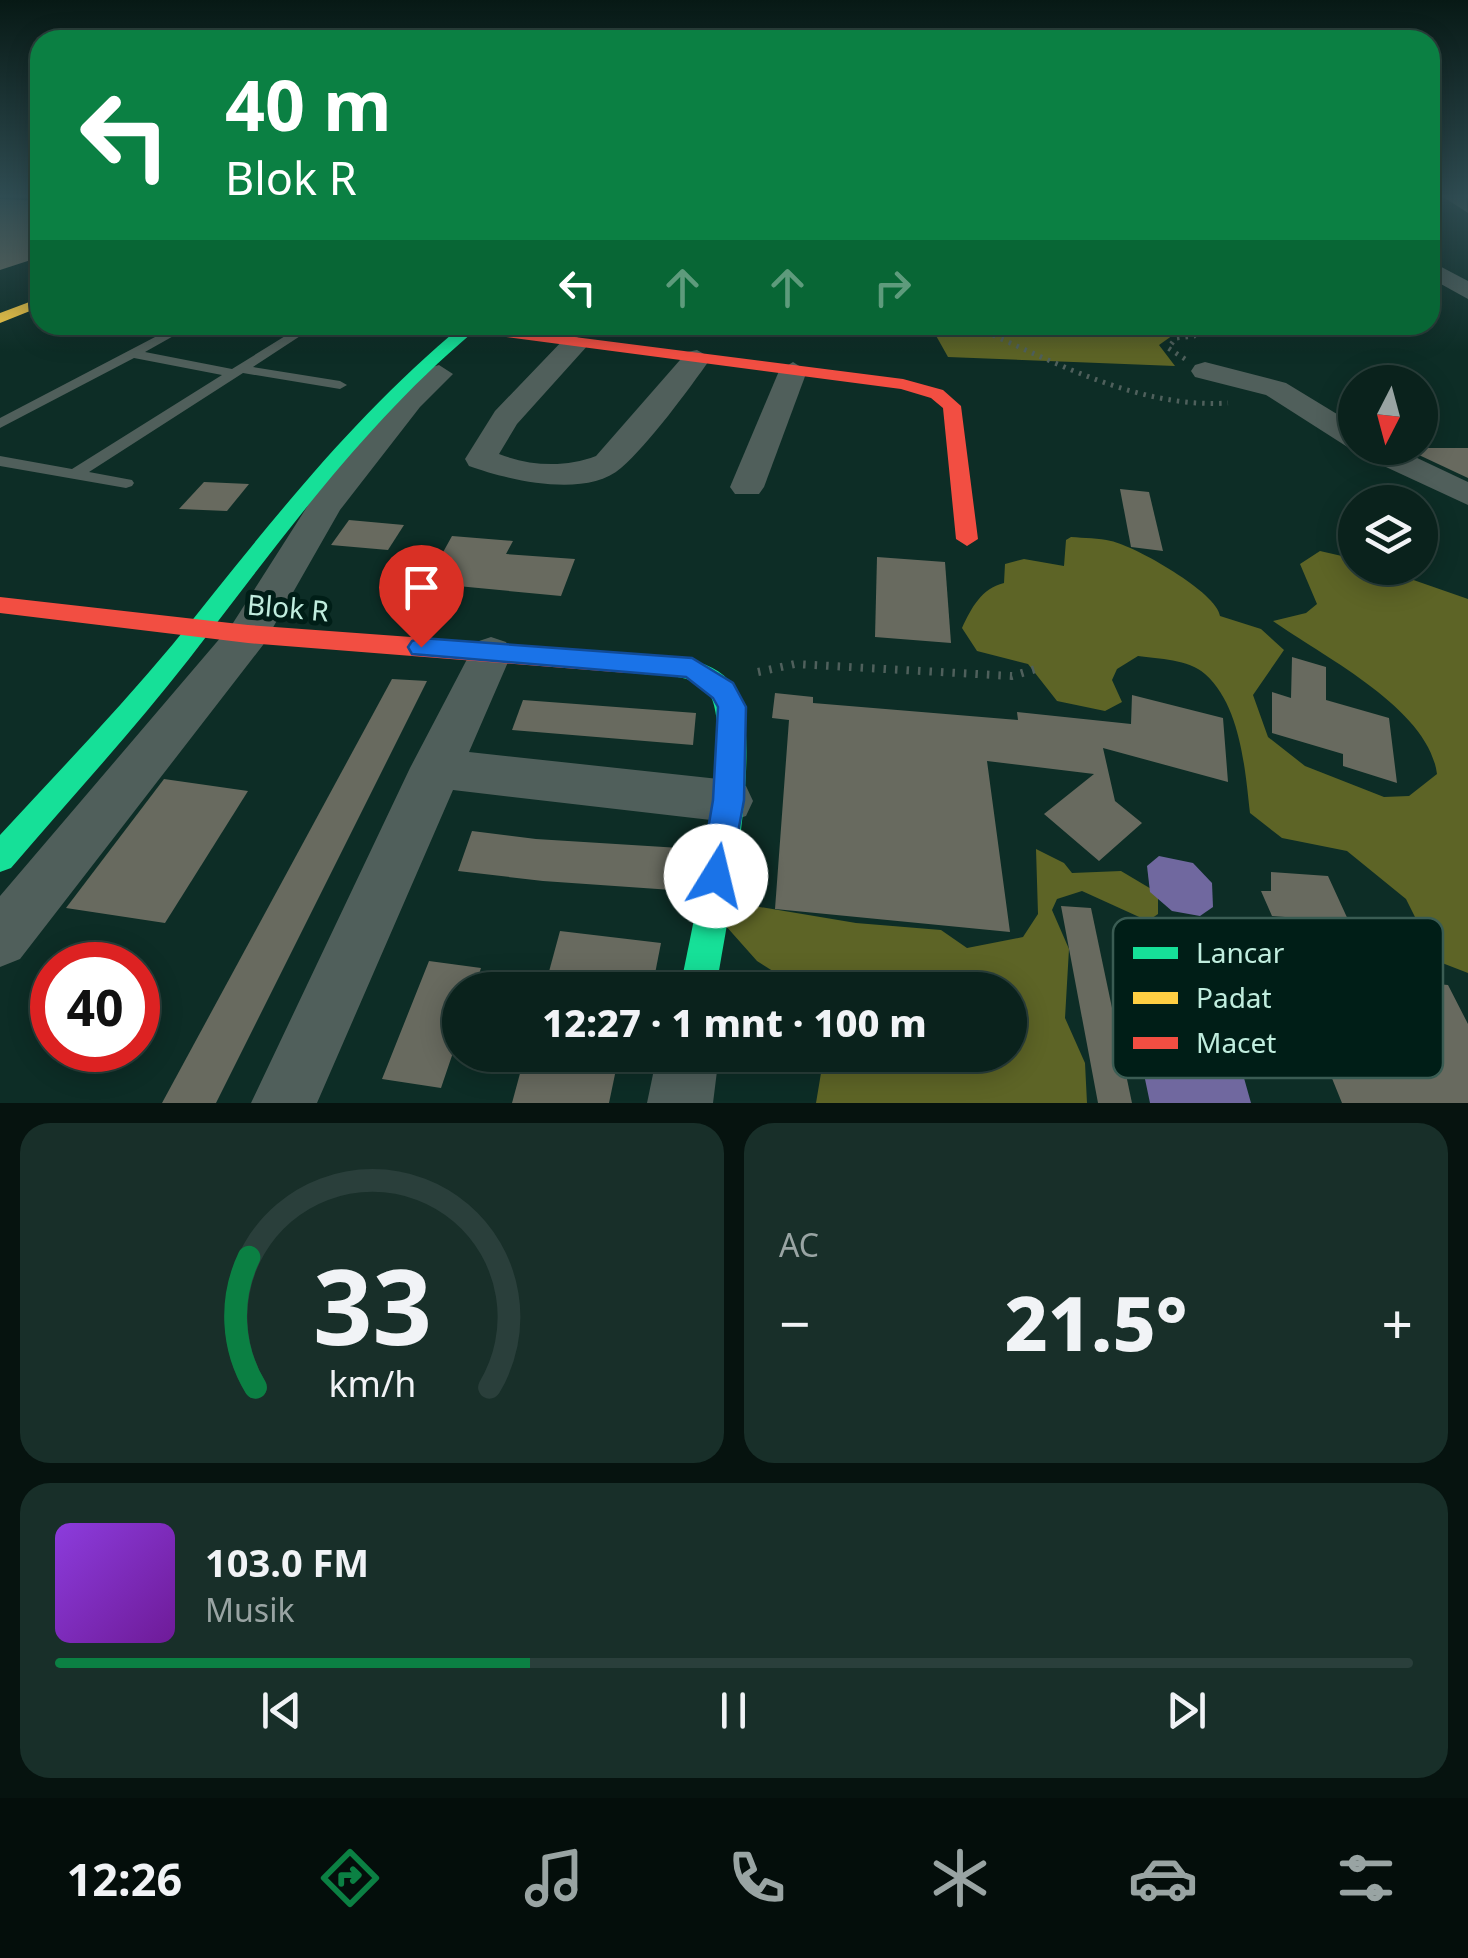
<!DOCTYPE html>
<html lang="id">
<meta charset="utf-8">
<style>
:root{--surface:#0a221c;--page:#182f29;--text:#f1f3f6;--muted:#99a4a3;--line:#2a3f3b;--accent:#0b8043}
body{margin:0;font-family:"Noto Sans",sans-serif;background:var(--page);color:var(--text);height:100vh;display:flex;flex-direction:column;font-size:38px;white-space:nowrap}
*{box-sizing:border-box;margin:0}
p{font-size:32px;color:var(--muted)}
.icon{flex:none;width:55px;height:55px;fill:none;stroke:currentColor;stroke-width:2;stroke-linecap:round;stroke-linejoin:round}
.map{position:relative;height:1103px;overflow:hidden}
.drawer{display:flex;flex-direction:column;gap:20px;padding:20px;background:#06130f;flex:1}
.drawer>*{flex:none}
.hud{position:absolute;left:30px;top:30px;width:1410px;height:305px;border-radius:30px;box-shadow:0 5px 25px #0003,0 0 0 2px var(--line);background:#0b8043;color:#fff;overflow:hidden}
.needle{width:65px;rotate:186deg}
.controls{position:absolute;left:1338px;top:365px;display:grid;gap:20px}
.controls a{display:grid;place-items:center;width:100px;height:100px;border-radius:50%;background:var(--surface);box-shadow:0 5px 25px #0003,0 0 0 2px var(--line);font-size:50px}
.speed{position:absolute;left:30px;top:942px;display:flex;gap:20px;font-size:50px;font-weight:700;text-align:center}
.speed>*{display:grid;place-content:center;width:130px;height:130px;border-radius:50%;background:var(--surface);box-shadow:0 5px 25px #0003,0 0 0 2px var(--line);line-height:1}
.speed .limit{border:15px solid #d22;background:#fff;color:#111}
.pin{position:absolute;display:grid;place-items:center;width:85px;height:85px;color:#fff;margin:-102px -42px;border-radius:50% 50% 50% 0;rotate:-45deg;box-shadow:0 0 10px #0007}
.pin .icon{rotate:45deg}
.me{position:absolute;width:110px;margin:-55px;rotate:9deg;stroke-linejoin:round;filter:drop-shadow(0 0 8px #0008)}
.turn{display:flex;align-items:center;gap:35px;height:210px;padding:0 30px;font-size:45px}
.turn .icon{width:130px;height:130px;stroke-width:2.5}
.turn b{display:block;font-size:70px;line-height:85px}
.lanes{display:flex;align-items:center;height:95px;padding:0 30px;background:#0003;justify-content:center;gap:50px;direction:ltr}
.lanes .off{opacity:.35}
.big{font-size:75px;font-weight:800;line-height:1.1}
.drawer .tile{flex:1;display:flex;flex-direction:column;justify-content:center;gap:15px;min-width:0;padding:0 35px;border-radius:30px;background:var(--page)}
.drawer .dial{align-items:center;gap:0}
.dial svg{height:260px;overflow:visible;fill:none;stroke:var(--line);stroke-width:7;stroke-linecap:round;text-anchor:middle}
.dial text{fill:var(--text);stroke:none}
.song{display:flex;align-items:center;gap:30px}
.cover{width:120px;height:120px;border-radius:15px;background:linear-gradient(135deg,hsl(270 70% 55%),hsl(280 70% 35%))}
.played{height:10px;border-radius:5px;background:linear-gradient(90deg,var(--accent) 35%,var(--line) 35%)}
.keys{display:flex;justify-content:space-around;direction:ltr}
.heat{display:flex;justify-content:space-between;align-items:center;font-size:55px;direction:ltr}
.drawer .tiles{flex:1;display:grid;gap:20px;grid-template-columns:1fr 1fr}
.tile:last-child{grid-column:span 2}
.trip{position:absolute;left:442px;top:972px;width:585px;height:100px;border-radius:50px;background:var(--surface);box-shadow:0 5px 25px #0003,0 0 0 2px var(--line);font-weight:800;line-height:100px;text-align:center}
.tab-bar{display:flex;height:160px;justify-content:space-around;align-items:center;background:#040e0b;color:var(--muted)}
.tab-bar .icon{width:70px;height:70px}
.tab-bar .active{color:var(--accent)}
.tab-bar b{font-size:45px;color:var(--text)}
.map>svg:first-child{display:block}
.forest{fill:#5d6426}
.water{fill:#70689f}
.building{fill:#686a5f}
.lines{fill:none;stroke-linecap:round;stroke-linejoin:round}
.path-far1{stroke:#4f605c;stroke-width:5;stroke-dasharray:2.5 6;stroke-linecap:butt}
.path{stroke:#4f605c;stroke-width:8;stroke-dasharray:2.5 9;stroke-linecap:butt}
.lane{fill:#505f5b;fill-rule:evenodd}
.street{fill:#505f5b;fill-rule:evenodd}
.fast{fill:#16e098;fill-rule:evenodd}
.slow{fill:#ffcf43;fill-rule:evenodd}
.jam{fill:#f24e42;fill-rule:evenodd}
.route{fill:#1a73e8;stroke:#114b97;stroke-width:2.5}
.labels{text-anchor:middle;dominant-baseline:central;stroke-width:10;stroke-linejoin:round;paint-order:stroke}
.street-label{font-size:28px;fill:#c0edde;stroke:#001e17}
.key{fill:#001e17;stroke:#3a5c53;stroke-width:2.5}
.key-label{font-size:28px;fill:#c0edde}
</style>
<div class="map">
<svg width="1468" height="1103" viewBox="0 0 1468 1103">
<rect width="100%" height="100%" fill="#0d2d26"/>
<!-- forest -->
<g class="forest">
<polygon points="930,325 1182,325 1183,328 1159,345 1175,366 948,357"/>
<path d="M1071 537C1084 538 1099 538 1111 541 1135 546 1218 593 1220 616L1261 629 1284 650 1253 695 1268 737 1305 766 1384 797 1409 796 1437 774C1429 709 1324 657 1273 621L1306 613 1317 604 1300 564 1320 551 1355 559V568H1379L1468 599V973L1437 961 1406 899 1347 851 1282 838 1250 813C1245 770 1241 706 1205 674 1188 659 1159 659 1138 656L1117 669 1112 680 1122 702 1105 711 1057 701 1028 664 977 651 962 628C972 607 981 589 1004 583L1005 564 1024 559 1064 566 1066 540Z"/>
<polygon points="1036,849 1064,863 1072,873 1121,871 1158,893 1158,914 1148,921 1082,891 1057,899 1052,910 1069,949 1065,1018 1085,1063 1087,1103 816,1103 824,1055 1010,1055 1010,990 803,990 757,961 725,925 742,904 856,923 941,930 967,948 1023,937 1038,914"/>
</g>
<!-- water -->
<g class="water">
<polygon points="1159,856 1193,863 1212,883 1213,907 1200,916 1172,911 1150,892 1147,866"/>
<polygon points="1173,928 1221,933 1226,951 1255,955 1281,1034 1230,1028 1251,1103 1150,1103 1115,936 1176,943"/>
</g>
<!-- building -->
<g class="building">
<polygon points="0,199 40,201 40,257 0,270"/>
<polygon points="1404,448 1468,448 1468,478"/>
<polygon points="204,482 249,484 227,511 179,509"/>
<polygon points="1120,489 1149,492 1163,551 1131,547"/>
<polygon points="349,520 404,525 388,550 331,545"/>
<polygon points="452,536 513,541 506,554 575,559 561,596 426,583"/>
<polygon points="877,557 945,562 951,643 875,637"/>
<polygon points="1292,657 1326,667 1326,700 1389,718 1397,783 1343,766 1343,754 1272,733 1272,692 1291,698"/>
<polygon points="392,679 427,681 216,1103 162,1103"/>
<polygon points="775,693 813,697 813,703 1018,720 1017,712 1131,724 1132,695 1223,718 1228,782 1103,748 1115,801 1142,823 1099,861 1044,814 1094,774 987,761 1010,932 775,909 789,720 772,718"/>
<polygon points="523,700 696,713 693,745 512,730"/>
<polygon points="164,779 248,791 165,923 66,908"/>
<polygon points="472,831 536,839 680,848 672,890 543,881 458,871"/>
<polygon points="1271,872 1328,876 1367,961 1390,980 1448,985 1468,1024 1468,1103 1342,1103 1286,965 1311,919 1272,916 1261,891 1271,891"/>
<polygon points="1061,906 1091,908 1132,1103 1098,1103"/>
<polygon points="560,931 661,943 652,989 544,990"/>
<polygon points="429,961 481,968 474,990 460,990 460,1032 441,1088 382,1079"/>
<polygon points="525,1055 619,1055 609,1103 512,1103"/>
</g>
<g class="lines">
<!-- path-far1 -->
<g class="path-far1">
<path d="M970 325C1051 360 1138 409 1228 403"/>
<polyline points="1185,359 1168,348 1176,338 1194,336 1200,325"/>
</g>
<!-- path -->
<polyline class="path" points="758,672 795,664 1012,676 1039,668"/>
<!-- lane -->
<g class="lane">
<polygon points="178,325 193,325 145,352 232,369 303,325 317,325 253,367 340,381 347,385 340,389 243,373 89,472 132,480 134,483 132,486 126,488 0,466 0,456 72,469 222,375 134,358 0,428 0,418"/>
<path d="M371 325H403L425 331C413 338 383 332 371 325Z"/>
</g>
<!-- street -->
<g class="street">
<polygon points="1442,196 1466,196 1468,213"/>
<polygon points="1430,261 1468,281 1468,299 1430,278"/>
<path d="M575 336 589 344 517 424 499 454C530 466 565 468 596 456L687 352 697 350 711 358C689 389 649 444 621 468 586 499 508 480 469 466L465 459 495 411 565 338Z"/>
<polygon points="793,362 807,371 764,487 759,494 735,494 730,487 779,371"/>
<polygon points="1205,362 1286,383 1355,425 1355,448 1396,448 1468,482 1468,505 1360,455 1266,395 1195,377 1191,371 1195,365"/>
<polygon points="439,365 453,374 420,407 340,510 263,645 20,959 0,967 0,896 233,623 312,499 398,395 429,368"/>
<polygon points="491,637 506,642 512,653 469,752 728,780 746,786 753,801 746,816 728,822 453,790 317,1103 251,1103 410,768 476,642"/>
<polygon points="657,1055 719,1055 713,1103 647,1103"/>
</g>
<!-- fast -->
<g class="fast">
<path d="M463 325 497 327 505 332 497 337 472 333C360 428 278 544 189 659 132 732 70 799 11 868L0 872V835C58 772 118 710 173 644 264 531 350 418 463 325Z"/>
<path d="M627 653C662 656 710 654 734 686 767 731 725 931 716 990H680C689 941 740 720 706 690 681 668 647 679 618 670L614 663 618 656Z"/>
</g>
<!-- slow -->
<polygon class="slow" points="40,298 40,307 0,323 0,313"/>
<!-- jam -->
<g class="jam">
<polygon points="497,327 903,379 943,390 961,406 978,539 967,546 956,539 943,408 931,398 901,389 491,335 489,332"/>
<polygon points="0,597 248,625 627,653 636,656 640,663 636,670 627,673 248,643 0,613"/>
</g>
</g>
<!-- sky -->
<linearGradient id="sky" x2="0" y2="1"><stop stop-color="#071915"/><stop offset="0.56" stop-color="#2f4c52"/><stop offset="1" stop-color="#2f4c52" stop-opacity="0"/></linearGradient>
<rect width="1468" height="351" fill="url(#sky)"/>
<!-- route -->
<polygon class="route" points="421,638 692,658 733,683 746,707 744,800 728,887 716,891 705,887 700,876 713,800 718,707 713,698 686,677 412,654 408,647 412,641"/>
<g class="labels">
<!-- street labels -->
<g class="street-label">
<text transform="translate(288 607) rotate(5)">Blok R</text>
</g>
</g>
<!-- legend -->
<rect x="1113" y="918" width="330" height="160" rx="15" class="key"/>
<rect x="1133" y="947" width="45" height="12" fill="#16e098"/>
<rect x="1133" y="992" width="45" height="12" fill="#ffcf43"/>
<rect x="1133" y="1037" width="45" height="12" fill="#f24e42"/>
<g class="key-label">
<text x="1196" y="963">Lancar</text>
<text x="1196" y="1008">Padat</text>
<text x="1196" y="1053">Macet</text>
</g>
</svg>
<div class="controls">
<a><svg class="needle" viewBox="-14 -14 28 28"><path d="M0-13l5 13h-10z" fill="#e53935"/><path d="M0 13l5-13h-10z" fill="#99a4a3"/></svg></a>
<a><svg class="icon" aria-label="layers" viewBox="0 0 24 24"><path d="M12 4l9 5-9 5-9-5zM3 14l9 5 9-5"/></svg></a>
</div>
<div class="speed"><div class="limit">40</div></div>
<div class="pin" style="left:421px;top:647px;background:#d93025"><svg class="icon" aria-label="arrive" viewBox="0 0 24 24"><path d="M6 21V4h12l-3 4 3 4H6"/></svg></div>
<svg class="me" style="left:716px;top:876px" viewBox="-20 -20 40 40"><circle r="19" fill="#fff"/><path d="M0-13L10 11 0 6-10 11z" fill="#1a73e8"/></svg>
<div class="trip">12:27 · 1 mnt · 100 m</div>
<div class="hud">
<div class="turn"><svg class="icon" aria-label="left" viewBox="0 0 24 24"><path d="M17 20v-9H6M10 6l-5 5 5 5"/></svg><div><b>40 m</b>Blok R</div></div>
<div class="lanes"><svg class="icon" aria-label="left" viewBox="0 0 24 24"><path d="M17 20v-9H6M10 6l-5 5 5 5"/></svg><svg class="icon off" aria-label="ahead" viewBox="0 0 24 24"><path d="M12 20V5M6 11l6-6 6 6"/></svg><svg class="icon off" aria-label="ahead" viewBox="0 0 24 24"><path d="M12 20V5M6 11l6-6 6 6"/></svg><svg class="icon off" aria-label="right" viewBox="0 0 24 24"><path d="M7 20v-9h11M14 6l5 5-5 5"/></svg></div>
</div>
</div>
<section class="drawer">
<div class="tiles">
<div class="tile dial"><svg viewBox="0 0 100 80">
<path d="M14 69A42 42 0 1 1 86 69"/>
<path d="M14 69A42 42 0 0 1 12 29" stroke="#0b8043"/>
<text x="50" y="56" font-size="32" font-weight="700">33</text>
<text x="50" y="72" font-size="11">km/h</text>
</svg></div>
<div class="tile"><p>AC</p>
<div class="heat"><a>−</a><b class="big">21.5°</b><a>+</a></div>
</div>
<div class="tile">
<div class="song"><i class="cover"></i><div><b>103.0 FM</b><p>Musik</p></div></div>
<div class="played"></div>
<div class="keys"><svg class="icon" aria-label="previous" viewBox="0 0 24 24"><path d="M18 5L8 12l10 7zM5 5v14"/></svg><svg class="icon" aria-label="pause" viewBox="0 0 24 24"><path d="M8 5v14M16 5v14"/></svg><svg class="icon" aria-label="next" viewBox="0 0 24 24"><path d="M6 5l10 7-10 7zM19 5v14"/></svg></div>
</div>
</div>
</section>
<nav class="tab-bar">
<b>12:26</b>
<svg class="icon active" aria-label="directions" viewBox="0 0 24 24"><path d="M12 3l9 9-9 9-9-9zM9 14v-3h6M13 9l2 2-2 2"/></svg>
<svg class="icon" aria-label="music" viewBox="0 0 24 24"><path d="M9 18V5l10-2v13"/><circle cx="6" cy="18" r="3"/><circle cx="16" cy="16" r="3"/></svg>
<svg class="icon" aria-label="phone" viewBox="0 0 24 24"><path d="M5 4h4l2 5-3 2q2 4 5 5l2-3 5 2v4C11 20 4 13 5 4z"/></svg>
<svg class="icon" aria-label="climate" viewBox="0 0 24 24"><path d="M12 3v18M4 7l16 10M4 17L20 7"/></svg>
<svg class="icon" aria-label="car" viewBox="0 0 24 24"><path d="M5 17H2v-5l4-1 3-4h7l3 4 3 1v5h-3M9 17h6M6 11h13"/><circle cx="7" cy="17" r="2"/><circle cx="17" cy="17" r="2"/></svg>
<svg class="icon" aria-label="filters" viewBox="0 0 24 24"><path d="M4 7h16M4 17h16"/><circle cx="9" cy="7" r="2"/><circle cx="15" cy="17" r="2"/></svg>
</nav>
